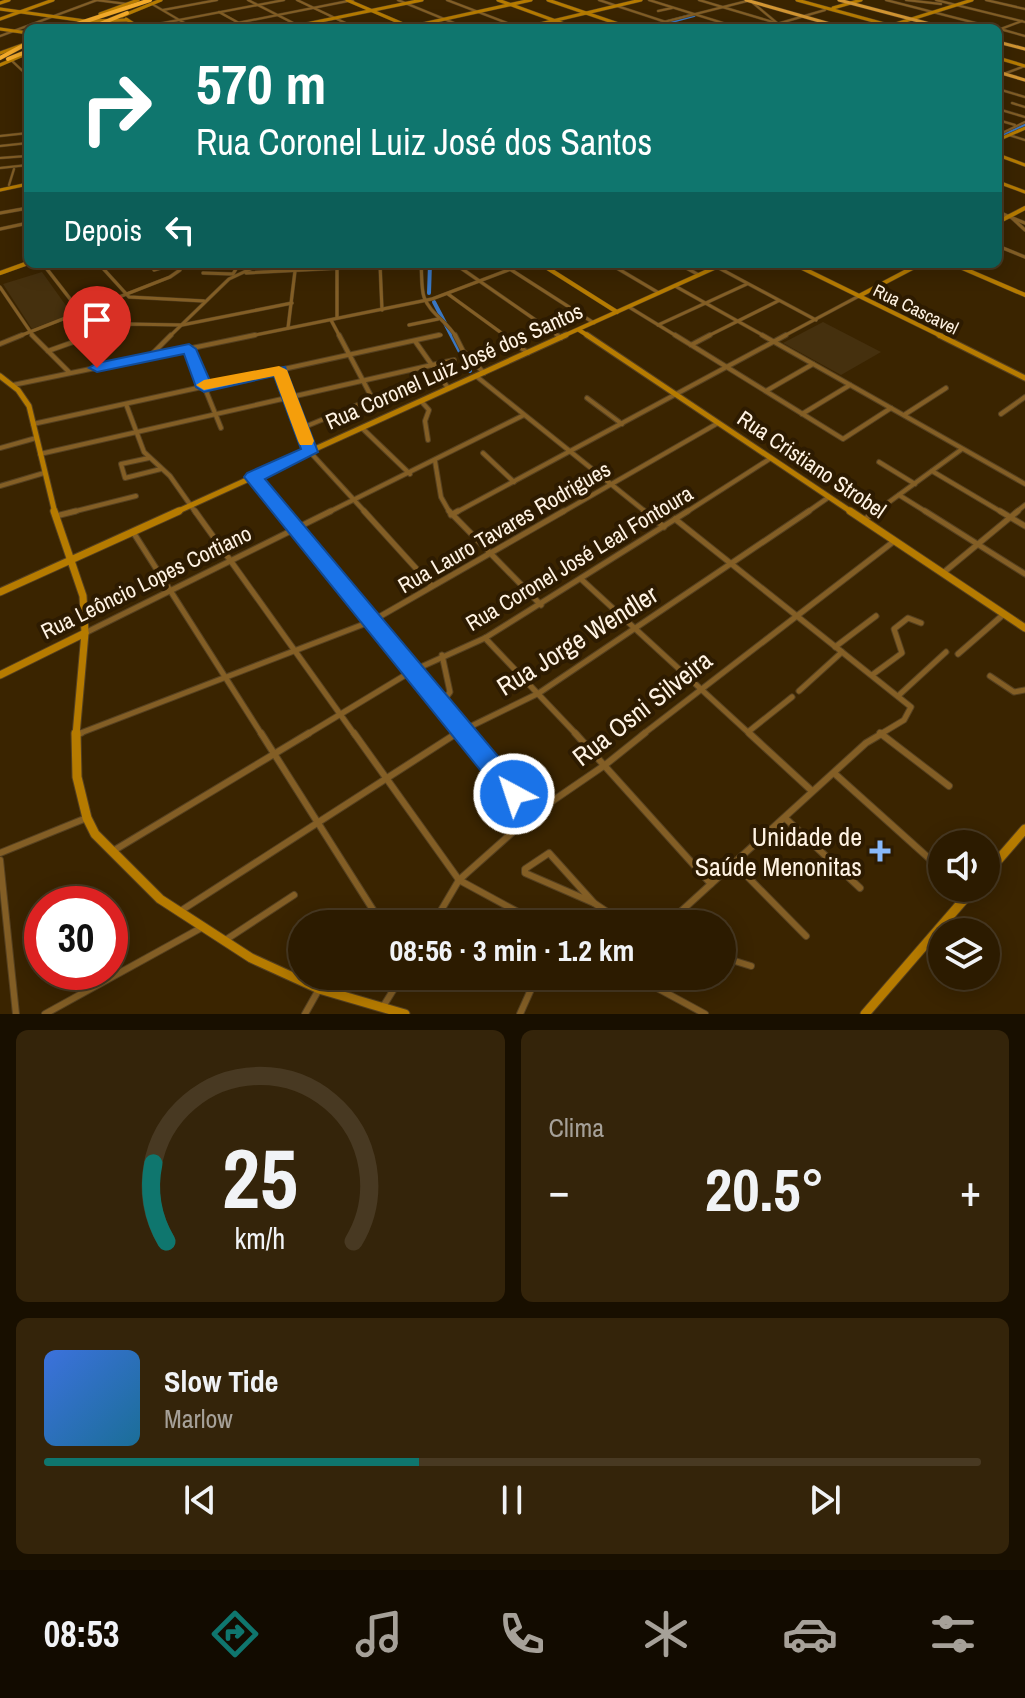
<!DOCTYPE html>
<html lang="pt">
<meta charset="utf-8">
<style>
:root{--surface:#2c1b00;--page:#34240a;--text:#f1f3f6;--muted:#a6a199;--line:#483922;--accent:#0f766e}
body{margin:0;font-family:"Archivo Narrow",sans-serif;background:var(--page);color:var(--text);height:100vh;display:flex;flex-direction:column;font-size:30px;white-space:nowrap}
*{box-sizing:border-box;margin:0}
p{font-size:26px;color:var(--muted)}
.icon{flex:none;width:44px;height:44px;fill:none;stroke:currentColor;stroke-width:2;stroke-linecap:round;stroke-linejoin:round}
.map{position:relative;height:1014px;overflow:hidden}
.details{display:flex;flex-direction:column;gap:16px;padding:16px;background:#180f00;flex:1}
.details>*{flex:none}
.top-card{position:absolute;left:24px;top:24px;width:978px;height:244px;border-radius:12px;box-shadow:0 4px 20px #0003,0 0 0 2px var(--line);background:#0f766e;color:#fff;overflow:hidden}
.tools{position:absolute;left:928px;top:830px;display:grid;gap:16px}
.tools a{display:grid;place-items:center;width:72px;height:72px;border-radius:50%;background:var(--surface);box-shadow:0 4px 20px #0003,0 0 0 2px var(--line);font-size:40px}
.speed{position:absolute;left:24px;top:886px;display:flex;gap:16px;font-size:40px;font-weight:700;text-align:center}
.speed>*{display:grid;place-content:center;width:104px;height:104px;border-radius:50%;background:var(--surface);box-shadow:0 4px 20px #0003,0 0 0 2px var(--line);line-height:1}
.speed .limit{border:12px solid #d22;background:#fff;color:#111}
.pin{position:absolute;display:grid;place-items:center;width:68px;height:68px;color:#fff;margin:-82px -34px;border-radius:50% 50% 50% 0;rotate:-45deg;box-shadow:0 0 8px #0007}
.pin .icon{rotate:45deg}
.me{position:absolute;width:88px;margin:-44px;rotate:320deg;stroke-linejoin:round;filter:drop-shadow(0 0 6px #0008)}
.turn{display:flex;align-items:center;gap:28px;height:168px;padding:0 40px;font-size:36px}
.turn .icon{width:104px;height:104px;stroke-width:2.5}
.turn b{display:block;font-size:56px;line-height:68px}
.then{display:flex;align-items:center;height:76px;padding:0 40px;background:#0003;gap:16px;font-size:30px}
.big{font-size:60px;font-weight:700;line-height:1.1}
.details .card{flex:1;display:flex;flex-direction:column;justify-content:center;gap:12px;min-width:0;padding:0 28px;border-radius:12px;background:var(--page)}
.details .dial{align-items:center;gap:0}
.dial svg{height:208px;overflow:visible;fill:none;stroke:var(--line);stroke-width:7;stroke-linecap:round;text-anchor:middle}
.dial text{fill:var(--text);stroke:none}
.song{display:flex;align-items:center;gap:24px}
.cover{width:96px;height:96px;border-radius:12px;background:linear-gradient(135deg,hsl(220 70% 55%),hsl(200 70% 35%))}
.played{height:8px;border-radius:4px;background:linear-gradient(90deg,var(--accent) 40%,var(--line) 40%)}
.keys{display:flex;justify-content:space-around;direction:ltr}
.heat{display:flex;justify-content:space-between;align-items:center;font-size:44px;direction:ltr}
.details .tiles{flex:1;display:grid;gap:16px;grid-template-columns:1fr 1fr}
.card:last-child{grid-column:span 2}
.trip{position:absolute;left:288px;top:910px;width:448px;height:80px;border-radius:40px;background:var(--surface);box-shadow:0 4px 20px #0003,0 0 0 2px var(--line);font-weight:700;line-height:80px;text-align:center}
.dock{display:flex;height:128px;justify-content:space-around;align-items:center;background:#120b00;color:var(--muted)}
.dock .icon{width:56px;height:56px}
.dock .selected{color:var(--accent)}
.dock b{font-size:36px;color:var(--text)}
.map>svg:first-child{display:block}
.built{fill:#45300e}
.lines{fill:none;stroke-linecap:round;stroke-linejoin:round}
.canal{stroke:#3977c3;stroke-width:4}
.river-far1{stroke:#3977c3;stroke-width:4}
.river{stroke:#3977c3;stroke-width:5}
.street-far4-casing{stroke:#564120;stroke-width:3}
.street-far3-casing{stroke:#564120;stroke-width:4}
.street-far2-casing{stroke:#564120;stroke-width:6}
.street-far1-casing{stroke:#564120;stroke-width:7}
.street-casing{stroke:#564120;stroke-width:8}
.secondary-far4-casing{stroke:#564120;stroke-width:4}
.secondary-far3-casing{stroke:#564120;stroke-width:5}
.secondary-far2-casing{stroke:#564120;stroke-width:7}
.secondary-far1-casing{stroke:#564120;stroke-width:9}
.secondary-casing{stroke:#564120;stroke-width:11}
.primary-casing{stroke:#564120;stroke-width:4}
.highway-casing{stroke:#564120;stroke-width:5}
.street-far4{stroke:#835e25;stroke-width:2}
.street-far3{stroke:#835e25;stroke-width:3}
.street-far2{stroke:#835e25;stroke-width:4}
.street-far1{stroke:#835e25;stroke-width:5}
.street{stroke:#835e25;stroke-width:6}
.secondary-far4{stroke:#b67b00;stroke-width:3}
.secondary-far3{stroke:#b67b00;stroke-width:4}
.secondary-far2{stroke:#b67b00;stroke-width:5}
.secondary-far1{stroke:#b67b00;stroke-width:7}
.secondary{stroke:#b67b00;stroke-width:9}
.primary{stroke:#d39632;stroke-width:3}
.highway{stroke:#f4ab2a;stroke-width:4}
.route{fill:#1a73e8;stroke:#114b97;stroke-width:2}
.slow{fill:#f59e0b}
.poi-dot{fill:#88bafc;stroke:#2d1b01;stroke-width:3}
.labels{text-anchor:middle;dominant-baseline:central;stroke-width:8;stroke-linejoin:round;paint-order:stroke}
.far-street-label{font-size:18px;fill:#fff3e3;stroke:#2d1b01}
.street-label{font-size:22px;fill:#fff3e3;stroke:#2d1b01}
.near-street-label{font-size:26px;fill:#fff3e3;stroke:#2d1b01}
.near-poi-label{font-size:26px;fill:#fff3e3;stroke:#2d1b01;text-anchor:end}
</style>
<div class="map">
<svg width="1025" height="1014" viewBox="0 0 1025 1014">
<rect width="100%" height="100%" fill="#3a2400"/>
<!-- built -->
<g class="built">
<polygon points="42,272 72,314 32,329 3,284"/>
<polygon points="823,322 881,352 841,375 783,343"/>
</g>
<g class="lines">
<!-- canal -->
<g class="canal">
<polyline points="429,293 430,264"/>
<polyline points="434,302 470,371"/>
</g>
<!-- river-far1 -->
<g class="river-far1">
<polyline points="668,22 694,15"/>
<polyline points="645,28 665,23"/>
</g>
<!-- river -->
<polyline class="river" points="998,137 1025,125"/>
<defs>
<g id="street-far4">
<polyline points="96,0 127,4"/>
<polyline points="248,0 303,28"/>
<polyline points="297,0 356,28"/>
<polyline points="398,0 466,28"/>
<polyline points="447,0 520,28"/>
<polyline points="599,0 684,28"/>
<polyline points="649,0 739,28"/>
<polyline points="699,0 793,28"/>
<polyline points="886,0 995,28"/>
<polyline points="906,0 941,4"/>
<polyline points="936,0 1025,22"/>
<polyline points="986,0 1025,9"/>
<polyline points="753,3 777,23"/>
<polyline points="152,4 193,28"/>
<polyline points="163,10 217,0"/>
<polyline points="658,11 672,8"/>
<polyline points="219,12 248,28"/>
<polyline points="137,28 284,0"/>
<polyline points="212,28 353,0"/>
<polyline points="640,28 747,1"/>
<polyline points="763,28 825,10"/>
<polyline points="1000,29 1025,36"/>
<polyline points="998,30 1022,21"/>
<polyline points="0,36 97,0"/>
<polyline points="11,60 28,76"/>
<polyline points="998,76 1025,66"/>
<polyline points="998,89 1025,97"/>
<polyline points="1012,103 1025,107"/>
<polyline points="998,109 1025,117"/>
<polyline points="998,120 1015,125"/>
<polyline points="998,135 1025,122"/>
<polyline points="1009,135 1025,140"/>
<polyline points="0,136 28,133"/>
<polyline points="0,146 28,143"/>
<polyline points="0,158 27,156"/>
<polyline points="0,168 28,165"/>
<polyline points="24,174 27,165"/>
<polyline points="9,185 14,169"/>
</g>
<g id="street-far3">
<polyline points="998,207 1003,214"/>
<polyline points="998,212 1025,223"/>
<polyline points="0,213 28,208"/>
<polyline points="1012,218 1025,230"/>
<polyline points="0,229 28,223"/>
<polyline points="998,246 1025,257"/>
<polyline points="43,264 81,313"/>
<polyline points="99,264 129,297 204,301"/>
<polyline points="380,264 382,310"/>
<path d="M421 264C422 274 421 288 424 297 430 314 448 322 456 337"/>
<polyline points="455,264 560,337"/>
<polyline points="502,264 594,323"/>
<polyline points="610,264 659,293"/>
<polyline points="679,264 699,275"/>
<polyline points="717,267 816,320"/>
<polyline points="337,269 337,318"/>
<polyline points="154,270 174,264"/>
<polyline points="203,273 233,274"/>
<polyline points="246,273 380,266"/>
<polyline points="233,274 239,264"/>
<polyline points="675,286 766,337"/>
<polyline points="0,287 34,337"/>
<polyline points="448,294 507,337"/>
<polyline points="629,307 678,337"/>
<polyline points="331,320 340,337"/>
<polyline points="409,325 438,319"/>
<polyline points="658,325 747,284"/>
<polyline points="288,328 295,271"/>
<polyline points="17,337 170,277 180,270 180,264"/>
<polyline points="87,337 126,324 182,325 292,303"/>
<polyline points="169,337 229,279 261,264"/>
<polyline points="245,337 432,299 524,264"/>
<polyline points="430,337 441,335"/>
<polyline points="706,337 778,301"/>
<polyline points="782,337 859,296"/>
</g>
<g id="street-far2">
<polyline points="32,335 70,373"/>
<polyline points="339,335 371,396"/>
<polyline points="455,335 463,351 484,373"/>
<polyline points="504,335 528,353"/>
<polyline points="557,335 561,338"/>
<polyline points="675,335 843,439 891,408"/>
<polyline points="762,335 1025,484"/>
<polyline points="415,341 448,388"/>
<polyline points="0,344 22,335"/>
<polyline points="691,345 710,335"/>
<polyline points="189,349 221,428"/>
<polyline points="48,351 93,335"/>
<polyline points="151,355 171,335"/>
<polyline points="279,370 310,452 366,513"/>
<polyline points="476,376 647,513"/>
<polyline points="13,385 255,335"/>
<polyline points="766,391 813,364"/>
<polyline points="587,398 622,424"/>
<polyline points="421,401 429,410 425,421 428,440"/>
<polyline points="126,404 144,452 170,476 196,513"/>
<polyline points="802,414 850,385"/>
<polyline points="1001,414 1025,397"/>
<polyline points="904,415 946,388"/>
<polyline points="33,424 439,335"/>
<polyline points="302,428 360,404"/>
<polyline points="362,428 410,474"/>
<polyline points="0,448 36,438"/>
<polyline points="483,453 514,482"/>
<polyline points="40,454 454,360"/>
<polyline points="149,458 121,464 125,478 161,469"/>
<polyline points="435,461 441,497 450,513"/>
<polyline points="879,462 915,484"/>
<polyline points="932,471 1003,513"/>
<polyline points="253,477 283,513"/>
<polyline points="0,486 44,473"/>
<polyline points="899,495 928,513"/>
<polyline points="68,513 136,496"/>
<polyline points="327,513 524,415"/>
<polyline points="455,513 786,335"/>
<polyline points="561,513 718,423"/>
<polyline points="685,513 771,458"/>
<polyline points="806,513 829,497"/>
<polyline points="874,513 962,449"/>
<polyline points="1015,513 1025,505"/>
</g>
<g id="street-far1">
<polyline points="195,511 355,735"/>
<polyline points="281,511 466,735"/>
<polyline points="364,511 432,586"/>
<polyline points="449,511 541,605"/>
<polyline points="644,511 664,527"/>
<polyline points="925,511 1025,574"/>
<polyline points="1000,511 1025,526"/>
<polyline points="451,515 458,511"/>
<polyline points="56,516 76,511"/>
<polyline points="675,519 911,707 904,720 879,735"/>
<polyline points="864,520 876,511"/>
<polyline points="133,532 262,735"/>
<polyline points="943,573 1018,511"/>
<polyline points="581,579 751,735"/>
<polyline points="85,633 331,511"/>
<polyline points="485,638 577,735"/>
<polyline points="835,647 876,616"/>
<polyline points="958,654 1004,614"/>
<polyline points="872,675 902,653 894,629 908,618 921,623"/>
<polyline points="990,676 1014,692 1025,690"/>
<polyline points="799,691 842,652"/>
<polyline points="898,696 946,652"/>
<polyline points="440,705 450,692 442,655"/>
<polyline points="748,732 792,697"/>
<polyline points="880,733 882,735"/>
<polyline points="78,734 372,621 564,511"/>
<polyline points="306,735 412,671 485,638 688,511"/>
<polyline points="453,735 539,693 809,511"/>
<polyline points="642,735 893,542"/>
</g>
<g id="street">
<polyline points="261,733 382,924"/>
<polyline points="354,733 459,880 540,924"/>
<polyline points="464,733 532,815"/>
<polyline points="575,733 711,884"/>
<polyline points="749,733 812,791"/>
<polyline points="880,733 949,786"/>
<polyline points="78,734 81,733"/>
<polyline points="834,773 942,870"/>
<polyline points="785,818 860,888"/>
<polyline points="113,851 309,733"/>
<polyline points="0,853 84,819"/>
<polygon points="549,853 594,903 525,873 525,869"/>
<polyline points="0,860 16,1014"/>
<polyline points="735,864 806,936"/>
<polyline points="594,903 625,924"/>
<polyline points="182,910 457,733"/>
<polyline points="433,924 459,880 532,815 605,765 645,733"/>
<polyline points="667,924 866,743 883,733"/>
<polyline points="227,939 294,895"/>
<polyline points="722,957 751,966"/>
<polyline points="635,976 705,1014"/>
<polyline points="384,1005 402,976"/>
<polyline points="45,1014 201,928"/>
<polyline points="305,1014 318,991"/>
<polyline points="520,1014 537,976"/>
</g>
<g id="secondary-far4">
<polyline points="347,0 410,27"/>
<polyline points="498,0 575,28"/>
<polyline points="548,0 630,28"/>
<polyline points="797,0 899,28"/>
<polyline points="0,3 9,0"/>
<polyline points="833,8 861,0"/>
<polyline points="0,9 85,21 127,20"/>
<polyline points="100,14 138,0"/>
<polyline points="122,16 161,0"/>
<polyline points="0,19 53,0"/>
<polyline points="126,19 140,28"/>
<polyline points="409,27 531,0"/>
<polyline points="287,28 422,0"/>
<polyline points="523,28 641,0"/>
<polyline points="883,28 972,0"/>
<polyline points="0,29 28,33"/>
<polyline points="0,53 25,44"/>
<polyline points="998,58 1025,66"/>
<polyline points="0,65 28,53"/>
<polyline points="998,140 1025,128"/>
<polyline points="998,155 1025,165"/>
<polyline points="998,182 1025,192"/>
<polyline points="0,190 28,184"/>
</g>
<g id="secondary-far3">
<polyline points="998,222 1025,208"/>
<polyline points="541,264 617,312"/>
<polyline points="794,264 943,337"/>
<polyline points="953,264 1025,295"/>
<polyline points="0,273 28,263"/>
<polyline points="859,296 920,264"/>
<polyline points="579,330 590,337"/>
<polyline points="561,337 723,264"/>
</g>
<g id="secondary-far2">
<polyline points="587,335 853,513"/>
<polyline points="939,335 1025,378"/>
<polyline points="0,376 18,390 29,406 55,513"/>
<polyline points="174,513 566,335"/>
</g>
<g id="secondary-far1">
<polyline points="54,511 83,596 85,633 76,735"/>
<polyline points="850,511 1025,628"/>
<polyline points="0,592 179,511"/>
<polyline points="0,675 85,633"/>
</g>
<g id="secondary">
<polyline points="76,733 77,777 87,818 95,834 160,899 251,958 319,989 405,1014"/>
<polyline points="986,874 1025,829"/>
<polyline points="865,1014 974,888"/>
</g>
<g id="primary">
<polyline points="746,0 844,28"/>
<polyline points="839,0 945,28"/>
<polyline points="998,42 1025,49"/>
<polyline points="998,72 1025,80"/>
</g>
<g id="highway">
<polyline points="65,28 150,0"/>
<polyline points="90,28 127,13"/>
<polyline points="0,58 28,43"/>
<polyline points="8,59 28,51"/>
</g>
</defs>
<!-- street-far4 casing -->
<use href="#street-far4" class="street-far4-casing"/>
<!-- street-far3 casing -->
<use href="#street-far3" class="street-far3-casing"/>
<!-- street-far2 casing -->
<use href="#street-far2" class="street-far2-casing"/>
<!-- street-far1 casing -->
<use href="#street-far1" class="street-far1-casing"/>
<!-- street casing -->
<use href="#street" class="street-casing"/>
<!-- secondary-far4 casing -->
<use href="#secondary-far4" class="secondary-far4-casing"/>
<!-- secondary-far3 casing -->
<use href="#secondary-far3" class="secondary-far3-casing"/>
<!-- secondary-far2 casing -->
<use href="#secondary-far2" class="secondary-far2-casing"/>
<!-- secondary-far1 casing -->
<use href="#secondary-far1" class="secondary-far1-casing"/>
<!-- secondary casing -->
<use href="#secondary" class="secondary-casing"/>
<!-- primary casing -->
<use href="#primary" class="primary-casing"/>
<!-- highway casing -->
<use href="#highway" class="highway-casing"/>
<!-- street-far4 -->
<use href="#street-far4" class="street-far4"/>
<!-- street-far3 -->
<use href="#street-far3" class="street-far3"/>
<!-- street-far2 -->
<use href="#street-far2" class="street-far2"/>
<!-- street-far1 -->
<use href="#street-far1" class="street-far1"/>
<!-- street -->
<use href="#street" class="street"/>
<!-- secondary-far4 -->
<use href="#secondary-far4" class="secondary-far4"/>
<!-- secondary-far3 -->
<use href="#secondary-far3" class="secondary-far3"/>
<!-- secondary-far2 -->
<use href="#secondary-far2" class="secondary-far2"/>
<!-- secondary-far1 -->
<use href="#secondary-far1" class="secondary-far1"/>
<!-- secondary -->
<use href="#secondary" class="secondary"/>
<!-- primary -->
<use href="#primary" class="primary"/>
<!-- highway -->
<use href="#highway" class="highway"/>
</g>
<!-- route -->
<polygon class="route" points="189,344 196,349 210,381 285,367 318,452 265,479 523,786 527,794 523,802 514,806 506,802 244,477 247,473 301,449 274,376 204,392 196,387 184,354 97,372 89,368 97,363"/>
<!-- slow -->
<polygon class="slow" points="279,366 287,370 314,441 312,445 300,445 298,441 274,376 204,390 196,385 204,380"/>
<!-- markers -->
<path class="poi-dot" d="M876 839h8v8h8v8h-8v8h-8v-8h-8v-8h8z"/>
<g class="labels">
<!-- far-street labels -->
<g class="far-street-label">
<text transform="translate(916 309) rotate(26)">Rua Cascavel</text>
</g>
<!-- street labels -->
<g class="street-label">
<text transform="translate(454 366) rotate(-24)">Rua Coronel Luiz José dos Santos</text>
<text transform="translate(812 464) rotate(34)">Rua Cristiano Strobel</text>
<text transform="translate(504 527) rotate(-30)">Rua Lauro Tavares Rodrigues</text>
<text transform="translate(579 558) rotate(-31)">Rua Coronel José Leal Fontoura</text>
<text transform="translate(146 582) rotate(-26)">Rua Leôncio Lopes Cortiano</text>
</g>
<!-- near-street labels -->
<g class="near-street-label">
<text transform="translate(577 640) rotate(-32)">Rua Jorge Wendler</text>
<text transform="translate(642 708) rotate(-38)">Rua Osni Silveira</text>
</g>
<!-- near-poi labels -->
<g class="near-poi-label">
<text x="862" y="836">Unidade de<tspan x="862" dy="30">Saúde Menonitas</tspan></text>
</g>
</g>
</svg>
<div class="tools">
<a><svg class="icon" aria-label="sound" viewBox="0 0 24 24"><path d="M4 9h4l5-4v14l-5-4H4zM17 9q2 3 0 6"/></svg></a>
<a><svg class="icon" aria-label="layers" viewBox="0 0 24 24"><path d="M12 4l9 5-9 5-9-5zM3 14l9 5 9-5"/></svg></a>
</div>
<div class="speed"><div class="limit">30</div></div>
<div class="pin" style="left:97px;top:368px;background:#d93025"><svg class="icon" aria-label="arrive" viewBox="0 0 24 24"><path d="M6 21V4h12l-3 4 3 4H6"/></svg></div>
<svg class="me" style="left:514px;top:794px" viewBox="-20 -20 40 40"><circle r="17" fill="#1a73e8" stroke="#fff" stroke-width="3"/><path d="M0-11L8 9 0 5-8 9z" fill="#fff"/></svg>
<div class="trip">08:56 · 3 min · 1.2 km</div>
<div class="top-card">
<div class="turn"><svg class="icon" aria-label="right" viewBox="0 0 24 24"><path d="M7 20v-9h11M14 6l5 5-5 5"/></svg><div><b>570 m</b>Rua Coronel Luiz José dos Santos</div></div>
<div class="then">Depois<svg class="icon" aria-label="left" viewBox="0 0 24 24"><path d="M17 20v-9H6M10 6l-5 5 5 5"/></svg></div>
</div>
</div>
<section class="details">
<div class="tiles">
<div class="card dial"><svg viewBox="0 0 100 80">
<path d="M14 69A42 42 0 1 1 86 69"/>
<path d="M14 69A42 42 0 0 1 9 39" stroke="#0f766e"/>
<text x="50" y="56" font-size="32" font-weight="700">25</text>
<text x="50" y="72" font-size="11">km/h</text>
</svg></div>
<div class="card"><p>Clima</p>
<div class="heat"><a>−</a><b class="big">20.5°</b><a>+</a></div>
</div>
<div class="card">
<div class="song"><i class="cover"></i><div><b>Slow Tide</b><p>Marlow</p></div></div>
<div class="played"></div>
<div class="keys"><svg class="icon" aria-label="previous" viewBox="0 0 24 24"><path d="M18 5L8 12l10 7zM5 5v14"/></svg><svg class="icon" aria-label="pause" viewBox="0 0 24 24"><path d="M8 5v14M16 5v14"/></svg><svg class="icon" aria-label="next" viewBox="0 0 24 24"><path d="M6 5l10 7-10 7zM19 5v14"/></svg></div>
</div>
</div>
</section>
<nav class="dock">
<b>08:53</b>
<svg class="icon selected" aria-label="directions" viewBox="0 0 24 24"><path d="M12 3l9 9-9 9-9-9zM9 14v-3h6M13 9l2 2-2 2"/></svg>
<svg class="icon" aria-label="music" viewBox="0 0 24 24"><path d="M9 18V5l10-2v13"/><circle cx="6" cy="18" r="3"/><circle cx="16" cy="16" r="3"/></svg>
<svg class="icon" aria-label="phone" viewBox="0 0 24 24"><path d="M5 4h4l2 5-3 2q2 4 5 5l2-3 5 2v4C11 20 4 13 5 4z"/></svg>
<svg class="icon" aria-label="climate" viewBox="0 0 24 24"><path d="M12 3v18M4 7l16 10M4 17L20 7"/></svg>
<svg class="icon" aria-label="car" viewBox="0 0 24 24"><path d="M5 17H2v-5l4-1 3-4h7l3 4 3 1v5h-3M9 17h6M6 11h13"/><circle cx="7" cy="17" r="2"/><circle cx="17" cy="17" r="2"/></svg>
<svg class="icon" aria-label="filters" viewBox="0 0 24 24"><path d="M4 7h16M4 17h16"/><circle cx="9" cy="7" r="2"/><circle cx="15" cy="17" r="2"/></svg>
</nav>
